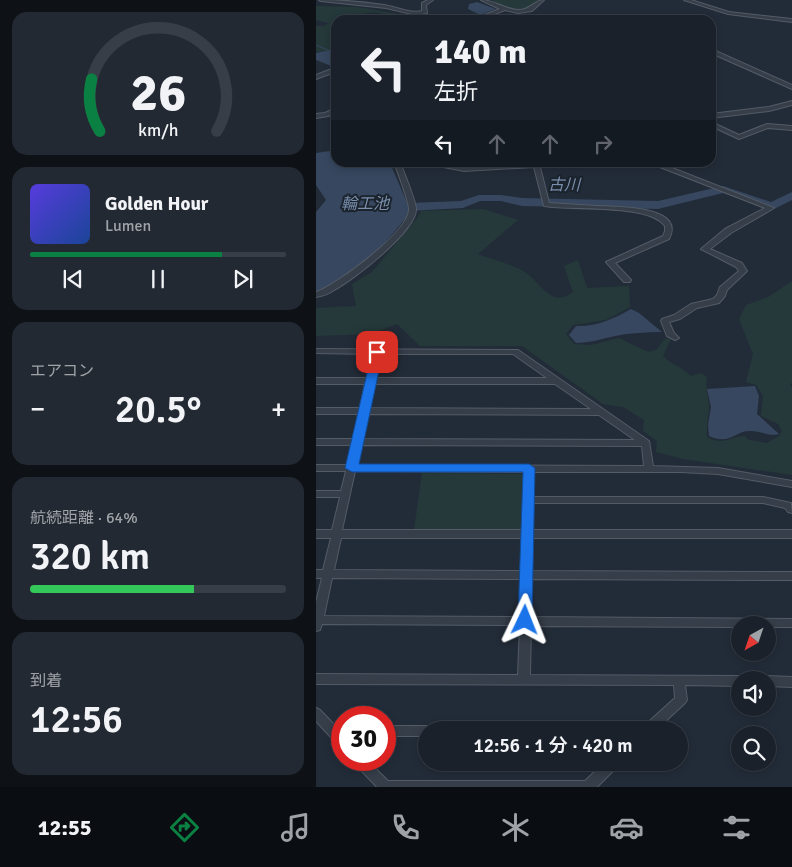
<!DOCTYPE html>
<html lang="ja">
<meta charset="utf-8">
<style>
:root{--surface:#1a212a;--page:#232932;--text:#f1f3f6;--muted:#9fa3a8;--line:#383e47;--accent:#0b8043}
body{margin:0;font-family:Signika,"Noto Sans JP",sans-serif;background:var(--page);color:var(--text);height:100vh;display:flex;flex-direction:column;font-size:19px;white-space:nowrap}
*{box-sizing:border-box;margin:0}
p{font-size:16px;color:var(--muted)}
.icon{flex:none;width:28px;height:28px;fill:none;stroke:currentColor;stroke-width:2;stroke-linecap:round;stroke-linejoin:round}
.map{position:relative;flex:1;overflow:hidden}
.sheet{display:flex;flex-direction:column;gap:12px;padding:12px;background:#0e1217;width:316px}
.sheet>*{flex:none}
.top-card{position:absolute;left:15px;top:15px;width:385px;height:152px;border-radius:15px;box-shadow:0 2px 8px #0003,0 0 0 1px var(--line);background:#1a212a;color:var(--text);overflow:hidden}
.needle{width:32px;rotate:220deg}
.controls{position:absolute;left:415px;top:616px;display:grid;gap:10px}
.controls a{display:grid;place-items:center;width:45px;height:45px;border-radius:50%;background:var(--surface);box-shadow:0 2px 8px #0003,0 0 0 1px var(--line);font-size:25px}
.speed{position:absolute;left:15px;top:706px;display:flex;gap:10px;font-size:25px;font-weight:700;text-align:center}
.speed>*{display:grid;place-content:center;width:65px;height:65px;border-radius:50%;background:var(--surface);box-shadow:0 2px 8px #0003,0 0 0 1px var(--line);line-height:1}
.speed .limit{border:8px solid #d22;background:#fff;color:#111}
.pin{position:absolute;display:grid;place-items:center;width:42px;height:42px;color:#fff;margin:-21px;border-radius:10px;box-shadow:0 2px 8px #0006}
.me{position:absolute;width:55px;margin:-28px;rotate:2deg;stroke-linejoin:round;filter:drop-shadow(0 0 4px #0008)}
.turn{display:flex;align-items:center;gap:18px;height:105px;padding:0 20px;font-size:22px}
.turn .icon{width:65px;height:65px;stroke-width:2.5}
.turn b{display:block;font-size:35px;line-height:42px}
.lanes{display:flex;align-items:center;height:48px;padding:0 20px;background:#0003;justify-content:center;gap:25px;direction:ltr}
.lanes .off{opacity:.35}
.big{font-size:38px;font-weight:600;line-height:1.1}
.sheet .card{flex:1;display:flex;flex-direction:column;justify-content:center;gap:8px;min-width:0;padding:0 18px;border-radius:15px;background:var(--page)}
.sheet .dial{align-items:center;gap:0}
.dial svg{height:130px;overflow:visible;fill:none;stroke:var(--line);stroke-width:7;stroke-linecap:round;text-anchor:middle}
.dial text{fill:var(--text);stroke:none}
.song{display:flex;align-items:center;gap:15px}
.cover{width:60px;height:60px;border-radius:8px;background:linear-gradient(135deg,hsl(250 70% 55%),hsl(220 70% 35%))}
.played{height:5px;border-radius:2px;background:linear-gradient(90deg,var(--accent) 75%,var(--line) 75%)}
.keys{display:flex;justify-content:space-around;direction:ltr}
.heat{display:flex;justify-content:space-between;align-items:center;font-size:28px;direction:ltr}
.charge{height:8px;border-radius:4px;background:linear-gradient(90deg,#34c759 64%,var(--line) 0)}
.trip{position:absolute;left:102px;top:721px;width:270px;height:50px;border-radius:25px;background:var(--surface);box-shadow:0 2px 8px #0003,0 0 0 1px var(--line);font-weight:600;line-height:50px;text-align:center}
.menu{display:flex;height:80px;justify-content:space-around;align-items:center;background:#0a0d11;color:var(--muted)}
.menu .icon{width:35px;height:35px}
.menu .current{color:var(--accent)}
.menu b{font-size:22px;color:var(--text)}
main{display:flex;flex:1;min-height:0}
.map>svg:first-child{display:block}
.green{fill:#25393a}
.water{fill:#36475f}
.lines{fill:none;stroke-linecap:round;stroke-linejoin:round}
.stream{stroke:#36475f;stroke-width:1}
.river{fill:#36475f;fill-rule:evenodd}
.minor-casing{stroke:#535b66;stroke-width:2}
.minor{fill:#363e49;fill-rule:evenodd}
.route{fill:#1a73e8;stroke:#114b97}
.labels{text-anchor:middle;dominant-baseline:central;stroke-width:4;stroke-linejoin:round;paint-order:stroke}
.far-water-label{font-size:16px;font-style:italic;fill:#7a8fac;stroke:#1b232d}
</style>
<main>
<section class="sheet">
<div class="card dial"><svg viewBox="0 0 100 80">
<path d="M14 69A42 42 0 1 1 86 69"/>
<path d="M14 69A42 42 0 0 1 9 37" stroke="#0b8043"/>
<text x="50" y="56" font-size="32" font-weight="700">26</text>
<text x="50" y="72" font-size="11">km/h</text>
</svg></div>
<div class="card">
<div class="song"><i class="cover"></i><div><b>Golden Hour</b><p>Lumen</p></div></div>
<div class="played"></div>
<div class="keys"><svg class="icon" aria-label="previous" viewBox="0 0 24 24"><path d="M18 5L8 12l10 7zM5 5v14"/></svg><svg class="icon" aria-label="pause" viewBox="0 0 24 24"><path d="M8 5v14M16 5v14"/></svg><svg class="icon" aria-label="next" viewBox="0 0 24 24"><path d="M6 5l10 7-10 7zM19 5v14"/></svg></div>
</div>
<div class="card"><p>エアコン</p>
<div class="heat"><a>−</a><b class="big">20.5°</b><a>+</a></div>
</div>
<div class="card"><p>航続距離 · 64%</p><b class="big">320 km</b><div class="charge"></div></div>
<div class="card"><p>到着</p><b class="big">12:56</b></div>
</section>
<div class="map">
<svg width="476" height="787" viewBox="0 0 476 787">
<rect width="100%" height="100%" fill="#222c38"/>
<!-- green -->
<g class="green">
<path d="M177 0H223C220 2 217 6 213 8 203 14 185 7 176 2Z"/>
<path d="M0 6 41 7 117 20C109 20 100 21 92 20 75 18 62 8 45 15L52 20H20V50L0 52V26H8L12 23 0 20Z"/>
<path d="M167 209 202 220 162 254C177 260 193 263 207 271 224 280 234 310 257 292L248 266 262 260 271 288 313 286 314 307 290 320 257 325 250 334 258 344 275 345 303 338 332 352 340 350 349 339H355L347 356C356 366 364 365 375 376L386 373 391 378C389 390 393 397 393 407 393 417 390 426 391 437 408 447 415 435 429 436L431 439 451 443 463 436 466 431 462 424 445 416 447 396 440 385 430 382 437 354 423 319 430 305 452 297 476 281V383L474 384 476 387V475L367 459 340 452 341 441 327 431 328 420 307 407 287 404 206 346H104L81 324 55 334 0 336V308L40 306 36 284 56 272 102 217 105 211Z"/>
<polygon points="106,473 205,474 209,476 208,527 203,530 98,530"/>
</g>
<!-- water -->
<g class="water">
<polygon points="161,2 180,9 164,15 152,9 153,4"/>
<polygon points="14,50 20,51 20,70 18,71 13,65 0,60 0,53"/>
<path d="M20 150V162L74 163 93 207 92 215C70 244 35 280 0 293V212L10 200 0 185V153Z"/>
<path d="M315 309 323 313 346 332C330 332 314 333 299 336 285 339 274 343 260 343L253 335 260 326C280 327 297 319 315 309Z"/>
<path d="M439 386 443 396 441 414 463 434C454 437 445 431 435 431 419 430 414 446 393 436L392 425 395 407 391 389Z"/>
</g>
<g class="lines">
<!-- stream -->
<polyline class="stream" points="0,45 14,51"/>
<!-- river -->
<polygon class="river" points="407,186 455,202 476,192 476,200 456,210 407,193 342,209 206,206 185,201 164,201 147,208 93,211 87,207 93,203 145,201 163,195 185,195 206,198 342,201"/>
<defs>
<g id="minor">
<path d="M3 0C25 0 47 2 68 5 81 7 94 14 106 11V3L112 0H117L110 5 111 13 100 15 70 8 5 1Z"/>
<path d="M165 0C178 0 190 10 203 10 214 10 219 0 228 0L216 11 202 13 189 10 171 17 174 20H169L166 16 184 9Z"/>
<polygon points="368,0 375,0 413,12 476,19 476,22 412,14"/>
<polygon points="395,49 476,85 476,89 395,53"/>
<polygon points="13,70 20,73 20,77 13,74 0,79 0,75"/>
<polygon points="476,101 476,105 453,111 395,118 395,114 453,107"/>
<polygon points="20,108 20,112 12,116 0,118 0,114 9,113"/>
<polygon points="395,122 423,135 451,124 476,126 476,130 452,128 423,139 395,126"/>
<path d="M78 162H84C87 171 101 203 100 210 99 232 37 280 18 290 13 294 6 296 0 297V292C21 285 92 232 93 210 94 203 81 171 78 162Z"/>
<path d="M102 162H120L148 167 232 162H280L277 164 224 167 233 203C249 204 265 205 280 206 298 207 371 205 353 239L299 263 315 280 314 282H308L290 262 347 236 349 231V226C333 203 255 211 228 206L218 167 148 171Z"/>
<polygon points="331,162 341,162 458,208 415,233 394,249 426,263 431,271 411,290 409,296 403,303 381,308 364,319 353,322 358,333 363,338 359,340 351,336 345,321 346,319 358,315 375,304 397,299 401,295 404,287 423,271 420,267 385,249 409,229 449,208"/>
<path d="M0 349 202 350 333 441 337 466 402 468 476 481V487L402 474 365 472H218L217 497H447L475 503 476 513 472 512 469 508 447 503H217V530H476V538H216V571L476 572V580L216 579 215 617 476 619V627H451V625H424V627L215 626 214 675 424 676 428 678 429 680H424V686L369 685 371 700 369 703 340 730H326L328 726 359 698 358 685 0 684V674L202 675 204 625 6 624 4 630 0 631V602L6 578H0V570H7L15 538H0V530H16L24 497H0V491H25L30 471H0V465H31L36 445H0V439H37L43 414H0V408H44L49 384H0V378H51L56 354 0 353ZM65 354H197L231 378H59ZM58 384H239L275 409 53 408ZM52 414 283 415 319 440 46 439ZM45 445 326 446 328 466 41 465ZM39 471 208 472 206 530H26ZM25 538H206L205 571 18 570ZM16 578 205 579 204 617 8 616Z"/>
<polygon points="451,676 476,677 476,687 451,686 451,680 446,680 447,678"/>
<polygon points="0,708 4,710 26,733 26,746 22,745 0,721"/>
<polygon points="69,726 111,726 115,727 117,730 111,730 111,736 69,736"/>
<polygon points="37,760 51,760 72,781 269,781 289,762 304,762 302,766 281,787 61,787 39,764"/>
</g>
</defs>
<!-- minor casing -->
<use href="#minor" class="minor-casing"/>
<!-- minor -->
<use href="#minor" class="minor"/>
</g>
<!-- route -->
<polygon class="route" points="61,348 67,352 43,464 213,464 219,468 216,620 214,624 209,626 204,624 202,620 207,472 36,472 29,468 56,352"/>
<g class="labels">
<!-- far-water labels -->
<g class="far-water-label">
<text transform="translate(248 185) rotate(1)">古川</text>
<text x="49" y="204">輪工池</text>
</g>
</g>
</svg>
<div class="controls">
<a><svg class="needle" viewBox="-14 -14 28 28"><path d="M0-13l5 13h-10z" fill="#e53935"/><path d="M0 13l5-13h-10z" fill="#9fa3a8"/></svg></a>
<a><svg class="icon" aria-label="sound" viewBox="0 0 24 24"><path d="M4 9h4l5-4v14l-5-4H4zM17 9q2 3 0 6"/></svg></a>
<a><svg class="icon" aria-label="search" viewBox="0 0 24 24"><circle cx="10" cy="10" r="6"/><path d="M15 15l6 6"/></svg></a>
</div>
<div class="speed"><div class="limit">30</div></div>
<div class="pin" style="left:61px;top:352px;background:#d93025"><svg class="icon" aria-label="arrive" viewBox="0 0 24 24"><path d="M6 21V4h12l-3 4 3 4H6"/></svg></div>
<svg class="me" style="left:209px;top:620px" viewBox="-20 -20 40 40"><path d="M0-17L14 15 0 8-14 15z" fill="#1a73e8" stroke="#fff" stroke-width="4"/></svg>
<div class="trip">12:56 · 1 分 · 420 m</div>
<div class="top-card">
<div class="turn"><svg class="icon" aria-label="left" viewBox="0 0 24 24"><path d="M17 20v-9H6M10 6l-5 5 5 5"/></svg><div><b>140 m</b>左折</div></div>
<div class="lanes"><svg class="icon" aria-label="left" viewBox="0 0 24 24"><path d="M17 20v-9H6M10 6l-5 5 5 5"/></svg><svg class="icon off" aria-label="ahead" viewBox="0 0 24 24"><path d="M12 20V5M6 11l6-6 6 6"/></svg><svg class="icon off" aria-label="ahead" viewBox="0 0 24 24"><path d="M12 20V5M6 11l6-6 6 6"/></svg><svg class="icon off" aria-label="right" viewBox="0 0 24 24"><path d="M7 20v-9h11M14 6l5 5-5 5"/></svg></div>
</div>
</div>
</main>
<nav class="menu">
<b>12:55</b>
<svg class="icon current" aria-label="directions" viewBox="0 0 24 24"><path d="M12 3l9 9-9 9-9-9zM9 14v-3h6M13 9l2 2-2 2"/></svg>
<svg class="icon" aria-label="music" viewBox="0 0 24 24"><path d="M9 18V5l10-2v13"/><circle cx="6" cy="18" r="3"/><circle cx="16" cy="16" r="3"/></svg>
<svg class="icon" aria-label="phone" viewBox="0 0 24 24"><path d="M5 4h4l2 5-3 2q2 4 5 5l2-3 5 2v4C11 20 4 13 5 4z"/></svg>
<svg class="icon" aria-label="climate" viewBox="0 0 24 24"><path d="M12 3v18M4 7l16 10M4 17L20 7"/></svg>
<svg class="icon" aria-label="car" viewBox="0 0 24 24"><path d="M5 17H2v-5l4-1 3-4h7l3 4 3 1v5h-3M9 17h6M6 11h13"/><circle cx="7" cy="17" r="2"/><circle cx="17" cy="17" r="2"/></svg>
<svg class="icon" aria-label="filters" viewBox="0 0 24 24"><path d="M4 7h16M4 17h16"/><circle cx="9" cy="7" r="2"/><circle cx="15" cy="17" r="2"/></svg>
</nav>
